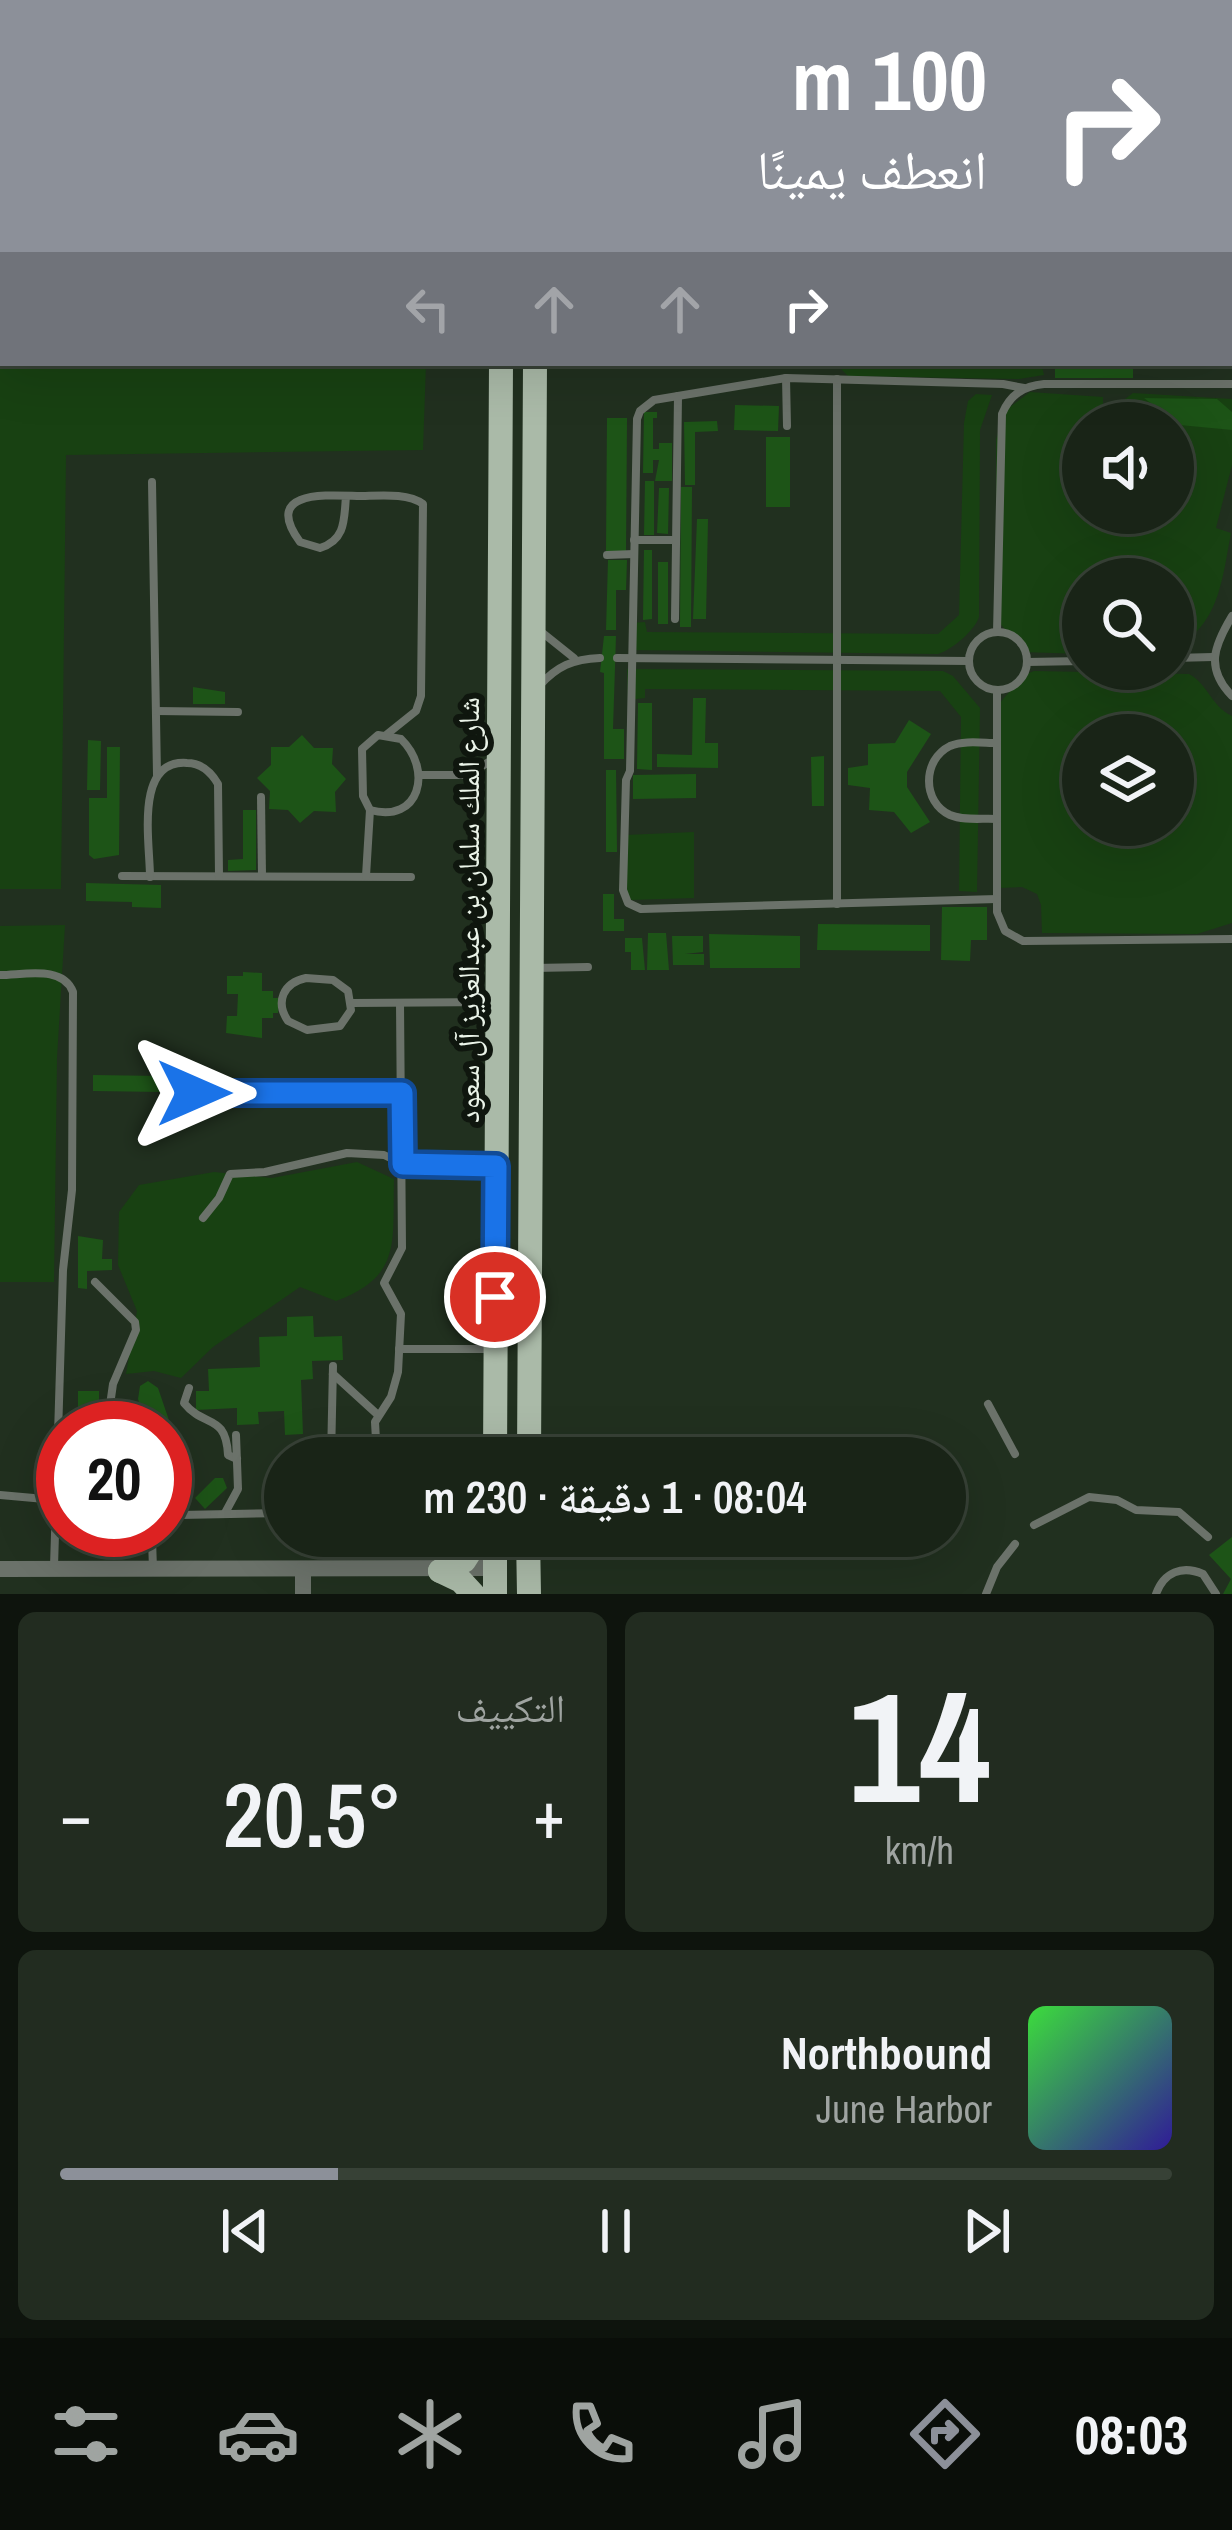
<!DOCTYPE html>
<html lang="ar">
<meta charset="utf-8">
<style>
:root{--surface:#192417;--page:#222c20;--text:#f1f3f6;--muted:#9fa4a1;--line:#374136;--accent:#8c9099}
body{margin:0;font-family:"Archivo Narrow","Noto Naskh Arabic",sans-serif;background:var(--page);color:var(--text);direction:rtl;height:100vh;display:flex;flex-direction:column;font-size:45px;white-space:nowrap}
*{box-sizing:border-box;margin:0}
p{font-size:39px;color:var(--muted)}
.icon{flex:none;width:66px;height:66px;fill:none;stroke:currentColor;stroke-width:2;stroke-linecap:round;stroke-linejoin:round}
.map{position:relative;height:1594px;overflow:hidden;direction:ltr}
.panel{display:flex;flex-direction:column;gap:18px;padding:18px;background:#0e140d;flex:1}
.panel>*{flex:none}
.hud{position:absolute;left:0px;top:0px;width:1233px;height:366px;box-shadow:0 12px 48px #0002,0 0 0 3px var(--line);direction:rtl;background:#8c9099;color:#fff;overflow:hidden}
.fabs{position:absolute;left:1062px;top:402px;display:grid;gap:24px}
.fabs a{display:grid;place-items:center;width:132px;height:132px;border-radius:50%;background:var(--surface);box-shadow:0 12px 48px #0002,0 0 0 3px var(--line);font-size:60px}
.speed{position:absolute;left:36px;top:1401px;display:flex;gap:24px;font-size:60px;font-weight:700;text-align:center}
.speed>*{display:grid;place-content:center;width:156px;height:156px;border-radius:50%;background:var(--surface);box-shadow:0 12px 48px #0002,0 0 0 3px var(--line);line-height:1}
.speed .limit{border:18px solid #d22;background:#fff;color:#111}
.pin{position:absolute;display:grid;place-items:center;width:102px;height:102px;color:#fff;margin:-51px;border:6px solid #fff;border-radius:50%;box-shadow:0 3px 12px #0007}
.me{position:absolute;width:132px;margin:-66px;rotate:90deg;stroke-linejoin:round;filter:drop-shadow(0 0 9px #0008)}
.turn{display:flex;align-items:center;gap:42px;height:252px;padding:0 48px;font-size:54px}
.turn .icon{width:156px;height:156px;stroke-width:2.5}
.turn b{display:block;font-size:84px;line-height:102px}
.lanes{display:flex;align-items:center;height:114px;padding:0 48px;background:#0003;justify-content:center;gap:60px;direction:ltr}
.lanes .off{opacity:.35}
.big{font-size:90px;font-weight:600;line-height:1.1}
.panel .card{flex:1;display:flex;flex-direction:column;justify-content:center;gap:18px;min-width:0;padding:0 42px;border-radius:18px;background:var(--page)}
.panel .dial{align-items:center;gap:0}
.dial b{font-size:156px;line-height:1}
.song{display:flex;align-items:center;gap:36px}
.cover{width:144px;height:144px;border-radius:18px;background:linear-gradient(135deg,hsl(120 70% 55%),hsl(250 70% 35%))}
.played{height:12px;border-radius:6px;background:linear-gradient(90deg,var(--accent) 25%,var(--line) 25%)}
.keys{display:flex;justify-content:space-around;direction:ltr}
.heat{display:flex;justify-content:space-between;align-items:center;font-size:66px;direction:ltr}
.panel .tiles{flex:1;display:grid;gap:18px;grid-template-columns:1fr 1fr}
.card:last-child{grid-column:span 2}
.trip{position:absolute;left:264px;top:1437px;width:702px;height:120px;border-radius:60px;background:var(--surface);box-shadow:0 12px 48px #0002,0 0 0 3px var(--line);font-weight:600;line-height:120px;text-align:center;direction:rtl}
.tab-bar{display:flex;height:192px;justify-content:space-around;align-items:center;background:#0a0e09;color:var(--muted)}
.tab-bar .icon{width:84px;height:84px}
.tab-bar .active{color:var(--accent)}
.tab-bar b{font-size:54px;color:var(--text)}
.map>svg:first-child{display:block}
.green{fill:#184112;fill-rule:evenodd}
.building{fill:#1d5417}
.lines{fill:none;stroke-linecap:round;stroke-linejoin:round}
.service{stroke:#6b726a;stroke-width:8}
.minor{stroke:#6b726a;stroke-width:16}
.primary{stroke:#aabaa8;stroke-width:24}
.route-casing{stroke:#114b97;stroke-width:30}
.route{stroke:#1a73e8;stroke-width:21}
.labels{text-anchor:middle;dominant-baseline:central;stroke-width:12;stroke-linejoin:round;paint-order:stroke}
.street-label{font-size:30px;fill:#ebf4e9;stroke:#0f160e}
</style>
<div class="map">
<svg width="1232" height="1594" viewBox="0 0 1232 1594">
<rect width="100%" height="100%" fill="#21301f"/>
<!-- green -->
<g class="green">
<polygon points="0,0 358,0 364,3 3,3 0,262"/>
<polygon points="602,0 1232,0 1232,306 1230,3"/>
<polygon points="0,294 3,363 426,363 423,450 66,455 61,889 0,889"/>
<polygon points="835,363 1041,363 1044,375 1019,379 848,376"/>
<path d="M1030 392 1103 397V415L1124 416 1125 399 1133 393 1232 399V465L1216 528 1231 533C1222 579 1220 625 1173 649V579H1083V654L1022 652C1018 635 1003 632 996 617V439L1006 410ZM1083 423H1173V513H1083Z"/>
<path d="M976 394 992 395 980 430 979 617C975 630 952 650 938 654L629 650V623L645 622 647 632 938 634 959 615 964 423 968 401Z"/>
<polygon points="627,669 943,671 953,676 980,708 977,892 959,891 961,717 940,691 645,689 645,698 628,700"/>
<path d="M1034 671 1189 674C1208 684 1211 706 1232 716V923L1197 934 1042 933 1041 905 1037 894 1022 887 999 888 997 706 1024 675ZM1083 735H1173V825H1083Z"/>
<polygon points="694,832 694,898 629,900 621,889 625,835"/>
<polygon points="65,925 57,1058 54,1282 0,1282 0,926"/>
<path d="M357 1162 394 1179C392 1241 403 1276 336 1301L300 1287 213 1347 181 1378 154 1371 126 1374 137 1311 118 1265 119 1212 139 1185 214 1172 272 1178Z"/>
</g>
<!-- building -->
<g class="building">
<rect x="1055" y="363" width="78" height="15"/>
<polygon points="1144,398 1217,399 1232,412 1232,430 1180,425"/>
<polygon points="735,405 779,406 778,431 734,430"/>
<polygon points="644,412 657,412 657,418 653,418 653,449 659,449 659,443 672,443 672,481 655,481 659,460 653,460 653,473 643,473"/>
<polygon points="607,418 627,418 626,553 606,553"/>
<polygon points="717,421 718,431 695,432 695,485 685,485 684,422"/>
<rect x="766" y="437" width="24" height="70"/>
<polygon points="645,481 654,481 654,535 644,535"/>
<polygon points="681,487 692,487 691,627 680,627"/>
<polygon points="659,488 669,488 668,534 657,533"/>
<polygon points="697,519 708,519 706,619 693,619"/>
<polygon points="644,550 652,550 652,619 643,620"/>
<polygon points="608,560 627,560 626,590 616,590 616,630 606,630"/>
<rect x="658" y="562" width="10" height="62"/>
<polygon points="604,636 616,636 613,729 624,729 624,759 604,759 604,673 600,672"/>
<polygon points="193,687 225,692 225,704 193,704"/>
<polygon points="693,698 706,698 705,743 718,743 718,768 657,767 657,754 692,755"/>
<polygon points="638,703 652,703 652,770 637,769"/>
<polygon points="909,720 931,734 907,772 907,787 930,822 911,833 894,812 869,810 870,788 848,785 848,768 868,765 868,744 895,743"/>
<polygon points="302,735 314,748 333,748 332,764 346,779 335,792 336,812 314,811 300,823 288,810 269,809 270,791 257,778 271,765 271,747 289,747"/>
<polygon points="88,740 101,741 100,790 87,790"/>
<polygon points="107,747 120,747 119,855 94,859 89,855 89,798 107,798"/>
<polygon points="824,756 824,806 812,806 811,757"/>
<polygon points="606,770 616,770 617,852 606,852"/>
<polygon points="696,774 696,798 633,799 633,775"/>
<polygon points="243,810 256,810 256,870 228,871 228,860 243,859"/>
<polygon points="86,883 161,885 161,908 132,907 132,902 86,901"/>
<polygon points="603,894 614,894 614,919 624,919 624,931 603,931"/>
<polygon points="942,907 987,907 987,940 971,940 970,961 941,960"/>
<polygon points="818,924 930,925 930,951 817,950"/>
<polygon points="648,933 666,933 669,970 647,970"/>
<polygon points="709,934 800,936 800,968 710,968"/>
<polygon points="672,936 703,936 703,952 685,954 704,954 704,965 673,965"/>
<polygon points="625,938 642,938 645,970 631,970 631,952 625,952"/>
<polygon points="243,972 262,973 262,991 273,991 273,998 279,998 278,1013 273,1013 273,1018 262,1018 262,1038 226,1033 227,1016 237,1016 238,994 227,994 227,976 243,976"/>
<polygon points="93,1075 162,1076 162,1092 93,1091"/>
<polygon points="78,1236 103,1240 102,1259 112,1259 112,1270 87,1271 87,1289 78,1288"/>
<polygon points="313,1316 314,1337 342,1336 343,1360 312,1361 313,1379 301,1380 303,1434 285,1435 284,1411 258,1412 259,1424 237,1425 237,1408 196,1410 196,1391 209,1391 208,1369 260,1367 259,1337 287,1336 287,1317"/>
<polygon points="148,1381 158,1388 172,1429 165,1439 165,1428 148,1428 138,1399 140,1386"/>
<rect x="78" y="1391" width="21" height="37"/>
<polygon points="215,1478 223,1478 227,1488 205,1509 195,1498"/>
<polygon points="1232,1537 1232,1594 1223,1594 1231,1579 1209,1555"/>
</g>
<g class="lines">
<!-- service -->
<g class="service">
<polyline points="1230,312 1232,313"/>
<polyline points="786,378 787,426"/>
<polyline points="837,379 837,904"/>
<polyline points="152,482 157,775"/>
<path d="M346 496C344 519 346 540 320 548L300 542C262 490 326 495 357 496 377 496 407 492 423 504L421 696 416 711 386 735"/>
<polyline points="634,540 676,540"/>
<polyline points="607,555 634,554"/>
<path d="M1232 616C1214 646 1205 668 1232 696"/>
<polyline points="675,619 678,396"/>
<polyline points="539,630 574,658"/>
<path d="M997 632 1002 414C1010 395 1023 386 1044 384H1232"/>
<circle cx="998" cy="661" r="29"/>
<polyline points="617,658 969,661"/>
<polyline points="1173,658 1213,657"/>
<polyline points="1027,662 1083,661"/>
<path d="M539 686C557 666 573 659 600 658"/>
<polyline points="997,690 997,912 1005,931 1023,941 1232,939"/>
<polyline points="156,711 238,712"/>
<path d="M378 735 401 739C433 770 420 824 370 810L363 796 362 749Z"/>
<polyline points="420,775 469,775 490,761"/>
<polyline points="261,797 262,876"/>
<path d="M997 819C982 818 964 821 950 815 922 802 922 760 950 746 964 740 983 743 997 743"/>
<polyline points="122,876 411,877"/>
<polyline points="366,876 370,810"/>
<path d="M150 877C150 843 134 759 187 763 202 763 211 772 218 784L219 876"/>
<polyline points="997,899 641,909 628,903 623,890 626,780 630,771 637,419 640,411 654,400 786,378 1003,384 1024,388"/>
<polyline points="534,968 588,967"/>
<path d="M0 975C24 975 63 965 73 992L72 1190 63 1270 54 1567"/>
<path d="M306 978 333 980 348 991 351 1010 340 1026 307 1030 288 1021C275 1002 283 983 306 978Z"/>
<polyline points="352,1003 495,1002"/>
<polyline points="185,1074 185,1088 194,1093 402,1093"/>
<polyline points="203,1218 219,1198 230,1174 265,1172 347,1153 384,1155 403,1164 494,1166"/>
<polyline points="95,1282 135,1322 136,1330 113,1384 110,1405 115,1428"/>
<polyline points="399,1349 494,1349"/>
<polyline points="333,1374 378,1415"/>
<path d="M189 1388 184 1403C204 1428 226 1413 228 1455L237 1459"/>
<polyline points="988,1404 1015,1454"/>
<polyline points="376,1440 375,1422 391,1397 398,1372 401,1314 384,1283 402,1248 400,1003"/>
<polyline points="331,1458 333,1366"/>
<path d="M349 1458C368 1441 392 1429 405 1458"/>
<polyline points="945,1470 947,1469"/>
<polyline points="0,1495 56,1500"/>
<polyline points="165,1501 176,1516"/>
<polyline points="225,1513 238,1489 236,1435"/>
<polyline points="165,1523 180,1515 285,1513"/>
<polyline points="1034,1525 1089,1497 1117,1500 1136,1510 1179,1512 1208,1537"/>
<polyline points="153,1569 152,1539 157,1530"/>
<polyline points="986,1594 997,1567 1015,1544"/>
<path d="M1156 1594C1164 1572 1182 1565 1203 1574L1216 1594"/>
</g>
<!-- minor -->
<g class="minor">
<polyline points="0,1569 495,1568"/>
<polyline points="303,1570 303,1594"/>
</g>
<!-- primary -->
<g class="primary">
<polyline points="502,3 502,0"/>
<polyline points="538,3 538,0"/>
<polyline points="495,1458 501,363"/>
<polyline points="529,1458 535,363"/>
<polyline points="528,1536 529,1594"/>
<polyline points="440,1571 464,1561 480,1536"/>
<polyline points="440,1571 461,1581 473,1594"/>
<polyline points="495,1594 495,1536"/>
</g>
</g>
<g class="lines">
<defs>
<polyline id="route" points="194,1093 402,1093 403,1164 496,1166 495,1297"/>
</defs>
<!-- route casing -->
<use href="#route" class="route-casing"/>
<!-- route -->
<use href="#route" class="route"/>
</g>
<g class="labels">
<!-- street labels -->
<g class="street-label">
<text transform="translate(468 910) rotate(-90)">شارع الملك سلمان بن عبدالعزيز آل سعود</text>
</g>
</g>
</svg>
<div class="fabs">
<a><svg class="icon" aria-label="sound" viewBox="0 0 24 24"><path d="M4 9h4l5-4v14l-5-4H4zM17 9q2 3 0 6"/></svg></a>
<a><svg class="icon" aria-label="search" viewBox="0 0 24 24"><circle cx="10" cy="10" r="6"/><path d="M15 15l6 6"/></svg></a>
<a><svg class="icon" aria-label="layers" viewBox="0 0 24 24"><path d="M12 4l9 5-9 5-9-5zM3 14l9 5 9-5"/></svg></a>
</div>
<div class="speed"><div class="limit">20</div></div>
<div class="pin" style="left:495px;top:1297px;background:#d93025"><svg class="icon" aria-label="arrive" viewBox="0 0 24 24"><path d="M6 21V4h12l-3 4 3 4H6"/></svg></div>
<svg class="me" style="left:194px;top:1093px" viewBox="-20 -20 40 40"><path d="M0-17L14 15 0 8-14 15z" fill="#1a73e8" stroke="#fff" stroke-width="4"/></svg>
<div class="trip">08:04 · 1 دقيقة · 230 m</div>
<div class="hud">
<div class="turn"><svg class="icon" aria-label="right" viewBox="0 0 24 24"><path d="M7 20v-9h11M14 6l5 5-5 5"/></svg><div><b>100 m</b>انعطف يمينًا</div></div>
<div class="lanes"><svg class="icon off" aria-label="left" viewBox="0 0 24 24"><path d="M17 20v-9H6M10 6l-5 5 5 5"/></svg><svg class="icon off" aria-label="ahead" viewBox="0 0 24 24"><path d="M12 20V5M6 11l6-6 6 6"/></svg><svg class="icon off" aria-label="ahead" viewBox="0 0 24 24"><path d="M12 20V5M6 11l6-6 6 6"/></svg><svg class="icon" aria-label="right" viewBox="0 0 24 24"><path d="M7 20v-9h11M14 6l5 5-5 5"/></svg></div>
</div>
</div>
<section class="panel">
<div class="tiles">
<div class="card dial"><b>14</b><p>km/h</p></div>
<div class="card"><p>التكييف</p>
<div class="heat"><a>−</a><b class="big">20.5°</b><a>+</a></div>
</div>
<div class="card">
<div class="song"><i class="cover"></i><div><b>Northbound</b><p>June Harbor</p></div></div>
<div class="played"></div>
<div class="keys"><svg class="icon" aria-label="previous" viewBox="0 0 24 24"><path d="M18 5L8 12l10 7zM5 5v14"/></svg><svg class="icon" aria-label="pause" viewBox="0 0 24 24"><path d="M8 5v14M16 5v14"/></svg><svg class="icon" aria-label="next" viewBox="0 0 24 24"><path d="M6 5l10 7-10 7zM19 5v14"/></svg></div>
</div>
</div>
</section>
<nav class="tab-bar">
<b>08:03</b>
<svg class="icon active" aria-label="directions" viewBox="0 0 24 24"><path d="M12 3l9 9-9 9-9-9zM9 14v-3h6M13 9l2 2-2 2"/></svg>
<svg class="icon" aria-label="music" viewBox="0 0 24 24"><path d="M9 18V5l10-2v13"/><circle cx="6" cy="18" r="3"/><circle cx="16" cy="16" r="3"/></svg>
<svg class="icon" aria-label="phone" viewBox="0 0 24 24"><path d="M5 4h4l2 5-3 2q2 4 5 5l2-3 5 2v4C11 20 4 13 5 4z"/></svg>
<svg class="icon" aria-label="climate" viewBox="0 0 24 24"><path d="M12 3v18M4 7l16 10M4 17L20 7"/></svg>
<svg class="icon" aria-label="car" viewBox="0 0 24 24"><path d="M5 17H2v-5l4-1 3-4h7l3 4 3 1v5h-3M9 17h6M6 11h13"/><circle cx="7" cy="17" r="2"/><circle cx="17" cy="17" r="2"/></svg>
<svg class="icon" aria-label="filters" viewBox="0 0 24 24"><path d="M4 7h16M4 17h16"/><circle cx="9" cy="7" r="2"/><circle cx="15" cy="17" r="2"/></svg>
</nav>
